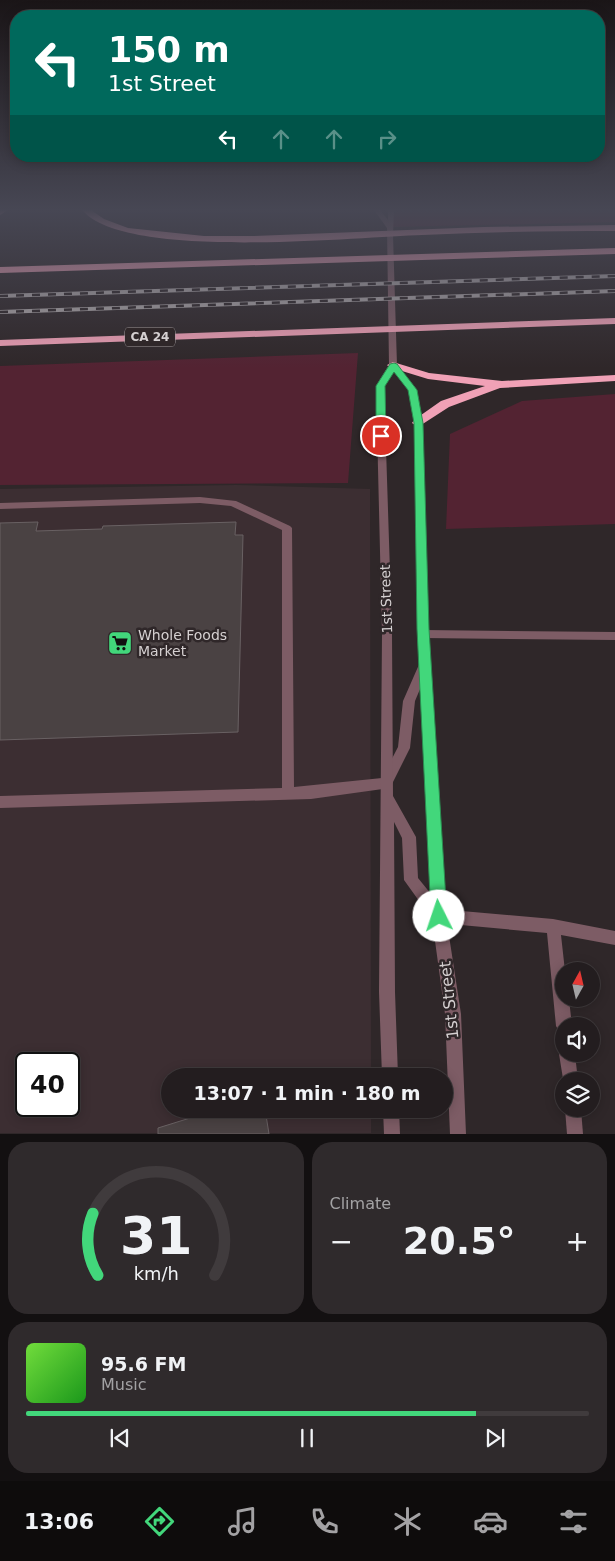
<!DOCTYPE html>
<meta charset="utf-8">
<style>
:root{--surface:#231d1f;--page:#2f2a2c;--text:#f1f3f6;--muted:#a3a2a4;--line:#403b3d;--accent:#42d77b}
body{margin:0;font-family:"DejaVu Sans",sans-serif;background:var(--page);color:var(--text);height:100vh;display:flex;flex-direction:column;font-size:19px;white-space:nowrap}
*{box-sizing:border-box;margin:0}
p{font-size:16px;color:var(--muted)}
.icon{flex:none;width:28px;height:28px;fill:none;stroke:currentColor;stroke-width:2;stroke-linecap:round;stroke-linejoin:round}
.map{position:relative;height:1134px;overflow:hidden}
.side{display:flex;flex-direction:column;gap:8px;padding:8px;background:#131011;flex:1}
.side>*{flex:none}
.banner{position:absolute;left:10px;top:10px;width:595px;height:152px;border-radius:20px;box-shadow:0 2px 12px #0003,0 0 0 1px var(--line);background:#00695c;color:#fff;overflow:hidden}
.needle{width:32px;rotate:8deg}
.buttons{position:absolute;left:555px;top:962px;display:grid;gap:10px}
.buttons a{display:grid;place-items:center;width:45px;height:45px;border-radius:50%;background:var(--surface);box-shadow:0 2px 12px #0003,0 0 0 1px var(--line);font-size:25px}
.speed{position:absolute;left:15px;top:1052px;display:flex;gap:10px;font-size:25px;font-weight:700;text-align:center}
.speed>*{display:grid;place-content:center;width:65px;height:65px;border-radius:50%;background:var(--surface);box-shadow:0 2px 12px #0003,0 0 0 1px var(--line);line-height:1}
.speed .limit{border:2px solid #111;border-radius:8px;background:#fff;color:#111}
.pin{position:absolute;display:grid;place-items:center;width:42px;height:42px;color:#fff;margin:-21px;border:2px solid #fff;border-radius:50%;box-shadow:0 1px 5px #0007}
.me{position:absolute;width:55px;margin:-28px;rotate:356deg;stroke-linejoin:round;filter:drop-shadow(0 0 4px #0008)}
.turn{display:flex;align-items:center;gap:18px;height:105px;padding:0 15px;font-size:22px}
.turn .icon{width:65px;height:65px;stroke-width:2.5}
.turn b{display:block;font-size:35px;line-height:42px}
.lanes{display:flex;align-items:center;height:48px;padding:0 15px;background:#0003;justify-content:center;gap:25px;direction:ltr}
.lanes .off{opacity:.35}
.big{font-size:38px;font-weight:700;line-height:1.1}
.side .tile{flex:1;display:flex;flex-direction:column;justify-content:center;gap:8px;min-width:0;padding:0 18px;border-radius:20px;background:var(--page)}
.side .dial{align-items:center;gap:0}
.dial svg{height:130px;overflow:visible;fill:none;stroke:var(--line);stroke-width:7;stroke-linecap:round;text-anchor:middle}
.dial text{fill:var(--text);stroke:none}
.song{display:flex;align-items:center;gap:15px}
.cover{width:60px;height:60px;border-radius:8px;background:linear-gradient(135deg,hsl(100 70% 55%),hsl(120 70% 35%))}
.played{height:5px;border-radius:2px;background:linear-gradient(90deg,var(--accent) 80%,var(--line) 80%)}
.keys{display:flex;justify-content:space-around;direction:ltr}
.heat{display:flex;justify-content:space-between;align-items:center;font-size:28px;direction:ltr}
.side .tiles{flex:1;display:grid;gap:8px;grid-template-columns:1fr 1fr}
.tile:last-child{grid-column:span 2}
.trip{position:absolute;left:161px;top:1068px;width:292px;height:50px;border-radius:25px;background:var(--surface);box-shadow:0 2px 12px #0003,0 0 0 1px var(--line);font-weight:700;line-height:50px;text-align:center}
.tab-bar{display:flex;height:80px;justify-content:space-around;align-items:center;background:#0e0c0c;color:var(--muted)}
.tab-bar .icon{width:35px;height:35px}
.tab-bar .current{color:var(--accent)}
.tab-bar b{font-size:22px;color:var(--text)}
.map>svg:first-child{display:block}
.built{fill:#3c2e32;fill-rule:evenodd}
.green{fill:#532332}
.building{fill:#4a4243;stroke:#696163}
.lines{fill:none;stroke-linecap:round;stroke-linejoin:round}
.service{fill:#7d5c65;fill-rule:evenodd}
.tertiary{fill:#7d5c65;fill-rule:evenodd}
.motorway{fill:#f0a1b6;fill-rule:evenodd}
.rail-casing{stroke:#afa9aa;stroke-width:4}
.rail{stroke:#2f2729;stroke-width:2.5;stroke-dasharray:8;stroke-linecap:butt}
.route{fill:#42d77b;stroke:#2b8c50}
.labels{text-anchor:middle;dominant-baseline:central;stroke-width:5;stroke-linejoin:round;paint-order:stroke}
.shield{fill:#2f2729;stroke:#a39d9f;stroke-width:1}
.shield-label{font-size:12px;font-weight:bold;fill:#d5d0d1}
.street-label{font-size:14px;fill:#d5d0d1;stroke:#2f2729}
.poi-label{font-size:14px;fill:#d5d0d1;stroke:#2f2729;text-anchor:start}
.near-street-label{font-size:16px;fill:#d5d0d1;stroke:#2f2729}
</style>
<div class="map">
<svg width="615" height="1134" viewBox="0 0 615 1134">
<rect width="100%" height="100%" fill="#2f2729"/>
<!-- built -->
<path class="built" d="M236 485 370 489 371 1076H170V1109H371V1133H0V489ZM26 1064H69V1106H26Z"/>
<!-- green -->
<g class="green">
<polygon points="396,210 615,210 615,222 390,227 391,219"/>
<polygon points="358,353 348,483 0,485 0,366"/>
<polygon points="615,394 615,524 446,529 450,434 522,401"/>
</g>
<!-- building -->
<g class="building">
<polygon points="38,522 36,531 102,529 103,526 236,522 235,535 243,535 238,732 0,740 0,523"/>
<polygon points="219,1109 265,1109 269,1134 158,1134 158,1128"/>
</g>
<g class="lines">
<!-- service -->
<g class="service">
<polygon points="200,497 236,501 290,526 292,528 294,787 382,778 398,747 403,701 421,660 425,658 429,660 431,663 415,701 410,748 390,788 311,799 0,808 0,796 282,788 282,530 231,506 200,503 0,509 0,503"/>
<polygon points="423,630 615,632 615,640 423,638 419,637 418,634 419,631"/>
<polygon points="439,909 553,919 615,931 615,945 561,935 565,971 564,971 564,999 569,999 572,1026 564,1026 564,1034 559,1031 556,1026 547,933 439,923 434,921 432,916 434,911"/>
<polygon points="564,1047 564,1054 575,1054 578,1081 564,1081 564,1085 559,1054 561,1048"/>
<polygon points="565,1109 581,1109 583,1134 567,1134"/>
</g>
<!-- tertiary -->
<g class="tertiary">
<path d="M374 210H380L388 220V210H394L393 235 397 365 417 390 422 423 428 629 436 770 446 916 461 1014 466 1134H450L445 1014 432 919 404 880 402 838 394 822 395 992 398 1076H382L379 992 382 634 376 386 389 365 387 228ZM393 371 409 390 414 423 418 629 431 894 418 878 416 837 393 796 392 634 384 386Z"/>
<polygon points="383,1109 399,1109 400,1134 384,1134"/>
</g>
<!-- motorway -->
<g class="motorway">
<polygon points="0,210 8,210 0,215"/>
<path d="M82 210H91L104 219 128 228 204 236H254L484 227 615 225V231C551 231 486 232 422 235 354 237 125 261 82 210Z"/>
<polygon points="615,248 615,254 0,273 0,267"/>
<polygon points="615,318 615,324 0,346 0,340"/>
<polygon points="393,362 429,373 502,381 615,375 615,381 500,388 449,407 418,427 412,423 414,420 441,401 485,386 428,379 389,367 387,365"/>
</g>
<defs>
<g id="rail">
<polyline points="0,296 615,276"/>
<polyline points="0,312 615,291"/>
</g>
</defs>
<!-- rail casing -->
<use href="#rail" class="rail-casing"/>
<!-- rail -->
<use href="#rail" class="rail"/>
</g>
<!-- sky -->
<linearGradient id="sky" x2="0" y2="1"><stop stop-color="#1a1517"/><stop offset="0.57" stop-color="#474754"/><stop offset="1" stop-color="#474754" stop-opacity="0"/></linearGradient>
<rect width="615" height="368" fill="url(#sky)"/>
<!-- route -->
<polygon class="route" points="394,363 397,364 417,390 423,423 429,629 447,916 445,921 439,924 434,921 431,916 417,629 414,423 408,390 394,372 385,386 386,436 381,439 376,436 376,386 390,364"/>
<!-- icons -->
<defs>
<symbol id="supermarket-square" viewBox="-11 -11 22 22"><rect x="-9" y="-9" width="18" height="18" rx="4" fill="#42d77b" stroke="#2f2729"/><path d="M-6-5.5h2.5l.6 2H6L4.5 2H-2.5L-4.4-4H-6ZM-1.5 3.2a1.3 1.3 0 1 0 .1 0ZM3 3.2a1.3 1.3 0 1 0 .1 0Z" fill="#111"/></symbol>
</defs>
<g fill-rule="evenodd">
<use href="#supermarket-square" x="106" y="629" width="28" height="28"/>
</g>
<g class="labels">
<!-- shield labels -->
<rect class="shield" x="125" y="327.5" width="50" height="19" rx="4"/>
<g class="shield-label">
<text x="150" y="337">CA 24</text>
</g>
<!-- street labels -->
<g class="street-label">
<text transform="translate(386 599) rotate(-92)">1st Street</text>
</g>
<!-- poi labels -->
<g class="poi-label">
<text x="138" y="635">Whole Foods<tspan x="138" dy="16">Market</tspan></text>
</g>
<!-- near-street labels -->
<g class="near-street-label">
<text transform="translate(449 1000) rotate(-96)">1st Street</text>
</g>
</g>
</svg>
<div class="buttons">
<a><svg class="needle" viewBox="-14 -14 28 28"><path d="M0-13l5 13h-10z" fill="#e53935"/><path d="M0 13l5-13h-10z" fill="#a3a2a4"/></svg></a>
<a><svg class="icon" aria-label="sound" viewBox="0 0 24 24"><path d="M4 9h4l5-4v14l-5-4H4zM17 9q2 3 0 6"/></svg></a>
<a><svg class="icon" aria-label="layers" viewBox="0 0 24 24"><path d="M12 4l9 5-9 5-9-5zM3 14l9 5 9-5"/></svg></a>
</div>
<div class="speed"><div class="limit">40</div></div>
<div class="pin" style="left:381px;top:436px;background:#d93025"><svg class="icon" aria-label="arrive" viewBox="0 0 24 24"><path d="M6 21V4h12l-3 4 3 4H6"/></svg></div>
<svg class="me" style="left:439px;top:916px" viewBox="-20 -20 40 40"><circle r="19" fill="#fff"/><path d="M0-13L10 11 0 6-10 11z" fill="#42d77b"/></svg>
<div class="trip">13:07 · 1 min · 180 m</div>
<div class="banner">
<div class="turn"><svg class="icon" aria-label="left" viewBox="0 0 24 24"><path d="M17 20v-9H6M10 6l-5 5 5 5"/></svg><div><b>150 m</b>1st Street</div></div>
<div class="lanes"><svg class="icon" aria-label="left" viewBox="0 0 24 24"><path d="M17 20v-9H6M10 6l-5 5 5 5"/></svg><svg class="icon off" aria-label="ahead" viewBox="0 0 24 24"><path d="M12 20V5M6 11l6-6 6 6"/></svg><svg class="icon off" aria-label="ahead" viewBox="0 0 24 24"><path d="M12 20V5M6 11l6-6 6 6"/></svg><svg class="icon off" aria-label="right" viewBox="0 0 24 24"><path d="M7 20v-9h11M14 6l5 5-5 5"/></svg></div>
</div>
</div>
<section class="side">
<div class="tiles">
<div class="tile dial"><svg viewBox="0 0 100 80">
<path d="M14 69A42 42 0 1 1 86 69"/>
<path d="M14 69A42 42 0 0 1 11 31" stroke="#42d77b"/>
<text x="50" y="56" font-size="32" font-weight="700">31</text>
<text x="50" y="72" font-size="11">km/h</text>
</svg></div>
<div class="tile"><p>Climate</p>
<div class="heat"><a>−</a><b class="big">20.5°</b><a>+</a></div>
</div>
<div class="tile">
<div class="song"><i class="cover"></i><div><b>95.6 FM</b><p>Music</p></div></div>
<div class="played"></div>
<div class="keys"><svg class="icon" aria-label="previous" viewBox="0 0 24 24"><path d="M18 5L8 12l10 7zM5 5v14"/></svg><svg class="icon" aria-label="pause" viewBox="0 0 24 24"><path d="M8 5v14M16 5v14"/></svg><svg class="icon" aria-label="next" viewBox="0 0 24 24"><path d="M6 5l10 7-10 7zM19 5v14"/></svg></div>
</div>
</div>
</section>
<nav class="tab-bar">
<b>13:06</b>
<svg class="icon current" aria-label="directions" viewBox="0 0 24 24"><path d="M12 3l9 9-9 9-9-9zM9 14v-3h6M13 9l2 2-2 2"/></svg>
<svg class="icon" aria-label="music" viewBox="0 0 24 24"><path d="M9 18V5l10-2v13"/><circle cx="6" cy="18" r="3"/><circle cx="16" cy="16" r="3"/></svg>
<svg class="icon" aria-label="phone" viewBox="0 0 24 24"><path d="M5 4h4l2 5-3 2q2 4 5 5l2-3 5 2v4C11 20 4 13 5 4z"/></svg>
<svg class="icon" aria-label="climate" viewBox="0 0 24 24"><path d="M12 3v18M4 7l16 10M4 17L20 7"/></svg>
<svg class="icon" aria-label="car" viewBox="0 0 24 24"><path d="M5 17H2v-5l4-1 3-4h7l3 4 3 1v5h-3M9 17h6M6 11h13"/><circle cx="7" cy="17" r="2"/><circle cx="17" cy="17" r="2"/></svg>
<svg class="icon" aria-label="filters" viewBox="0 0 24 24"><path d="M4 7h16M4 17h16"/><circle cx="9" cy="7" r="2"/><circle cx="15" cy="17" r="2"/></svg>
</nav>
